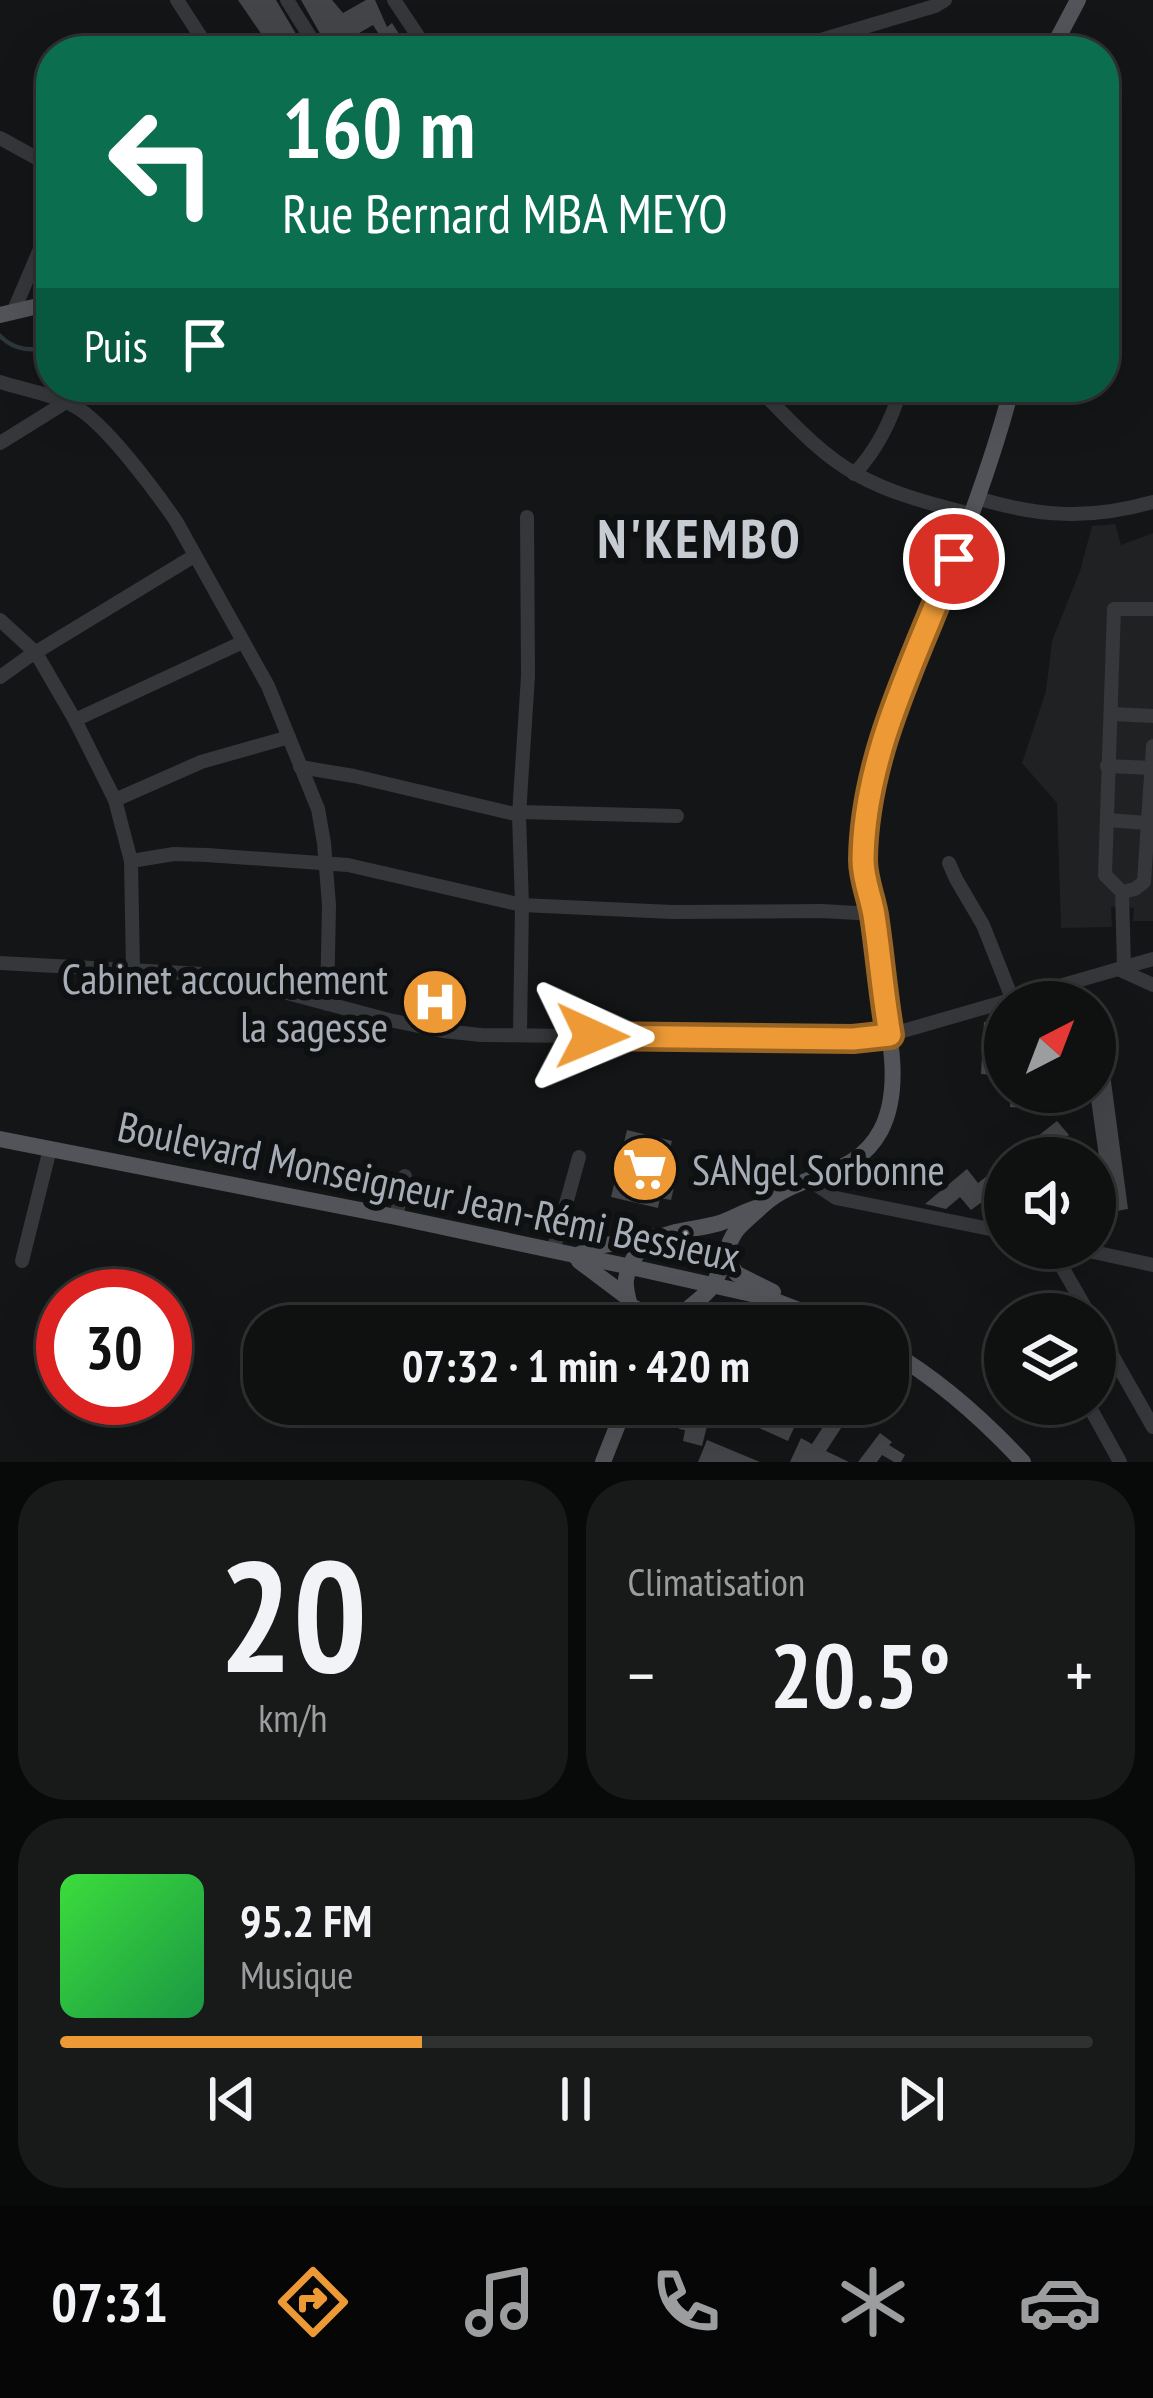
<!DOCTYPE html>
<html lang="fr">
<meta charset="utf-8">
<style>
:root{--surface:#0f1010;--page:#181919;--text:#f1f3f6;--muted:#9b9d9f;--line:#2f3030;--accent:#ed9a36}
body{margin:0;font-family:"PT Sans Narrow",sans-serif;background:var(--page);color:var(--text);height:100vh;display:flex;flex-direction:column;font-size:45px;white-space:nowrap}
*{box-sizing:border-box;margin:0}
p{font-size:39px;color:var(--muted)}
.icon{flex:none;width:66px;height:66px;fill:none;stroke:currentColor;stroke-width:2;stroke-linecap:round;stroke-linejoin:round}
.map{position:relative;height:1462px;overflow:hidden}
.details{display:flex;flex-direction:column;gap:18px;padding:18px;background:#080909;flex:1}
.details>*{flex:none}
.hud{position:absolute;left:36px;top:36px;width:1083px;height:366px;border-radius:48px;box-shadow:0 12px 48px #0002,0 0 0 3px var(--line);background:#0b6e4f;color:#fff;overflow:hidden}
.needle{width:78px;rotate:42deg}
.controls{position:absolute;left:984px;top:981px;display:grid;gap:24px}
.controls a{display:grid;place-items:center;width:132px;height:132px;border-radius:50%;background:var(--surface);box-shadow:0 12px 48px #0002,0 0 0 3px var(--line);font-size:60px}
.speed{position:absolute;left:36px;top:1269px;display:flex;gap:24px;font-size:60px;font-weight:700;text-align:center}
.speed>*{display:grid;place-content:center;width:156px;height:156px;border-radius:50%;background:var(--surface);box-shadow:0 12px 48px #0002,0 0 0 3px var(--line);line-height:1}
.speed .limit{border:18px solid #d22;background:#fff;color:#111}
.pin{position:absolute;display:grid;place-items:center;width:102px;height:102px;color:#fff;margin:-51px;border:6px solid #fff;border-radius:50%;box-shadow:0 3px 12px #0007}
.me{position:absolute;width:132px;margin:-66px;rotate:91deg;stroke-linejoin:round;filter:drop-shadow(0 0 9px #0008)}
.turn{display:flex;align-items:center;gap:42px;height:252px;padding:0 48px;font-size:54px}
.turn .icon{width:156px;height:156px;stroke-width:2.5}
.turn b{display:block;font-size:84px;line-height:102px}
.then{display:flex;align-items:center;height:114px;padding:0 48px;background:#0003;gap:24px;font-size:45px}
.big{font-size:90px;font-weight:700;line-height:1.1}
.details .widget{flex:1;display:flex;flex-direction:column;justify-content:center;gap:18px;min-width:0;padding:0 42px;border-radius:48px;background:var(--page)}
.details .dial{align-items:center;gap:0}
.dial b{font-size:156px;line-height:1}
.song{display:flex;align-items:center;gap:36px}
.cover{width:144px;height:144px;border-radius:18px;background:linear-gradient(135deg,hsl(120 70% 55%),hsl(140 70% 35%))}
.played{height:12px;border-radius:6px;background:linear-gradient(90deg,var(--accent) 35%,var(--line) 35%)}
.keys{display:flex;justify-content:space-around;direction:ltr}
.heat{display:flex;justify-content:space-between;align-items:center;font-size:66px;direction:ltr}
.details .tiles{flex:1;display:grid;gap:18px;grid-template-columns:1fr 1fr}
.widget:last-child{grid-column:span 2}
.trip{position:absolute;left:243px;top:1305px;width:666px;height:120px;border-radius:48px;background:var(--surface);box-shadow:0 12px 48px #0002,0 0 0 3px var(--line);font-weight:700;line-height:120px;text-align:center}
.tabs{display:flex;height:192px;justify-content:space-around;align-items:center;background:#060606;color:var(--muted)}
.tabs .icon{width:84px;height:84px}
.tabs .selected{color:var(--accent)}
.tabs b{font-size:54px;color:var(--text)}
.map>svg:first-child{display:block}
.built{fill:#202123}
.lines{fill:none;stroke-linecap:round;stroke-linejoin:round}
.stream{stroke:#2d373c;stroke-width:4.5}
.building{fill:#434549}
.minor{stroke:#35373b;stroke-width:14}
.major{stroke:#52545a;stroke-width:16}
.route-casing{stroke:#9a6423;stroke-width:30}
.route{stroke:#ed9a36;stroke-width:21}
.labels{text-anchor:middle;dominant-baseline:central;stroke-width:12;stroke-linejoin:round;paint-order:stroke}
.poi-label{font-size:42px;fill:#a6adb6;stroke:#0f1011;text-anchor:end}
.street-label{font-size:42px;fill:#a6adb6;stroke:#0f1011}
.district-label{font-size:54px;font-weight:bold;letter-spacing:3px;fill:#c7cbd2;stroke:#0f1011}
</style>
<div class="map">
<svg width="1153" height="1462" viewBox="0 0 1153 1462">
<rect width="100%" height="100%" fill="#141516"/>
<!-- built -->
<polygon class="built" points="1115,524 1121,545 1153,533 1153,921 1133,921 1134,908 1122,906 1111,907 1112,927 1061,928 1057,803 1022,763 1046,691 1052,641 1080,571 1092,526"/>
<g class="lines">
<!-- stream -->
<path class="stream" d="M0 336C15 351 31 351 51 347"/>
</g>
<!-- building -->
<g class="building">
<polygon points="238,0 276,0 306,51 273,51"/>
<polygon points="301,0 332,0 343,13 366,0 375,0 387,27 392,23 410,51 390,51 373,25 354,36 363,51 330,51"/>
<polygon points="1118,266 1122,311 1104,313 1104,267"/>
<polygon points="1005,1014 1005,1076 981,1074 984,1022 994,1021 996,1016"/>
<polygon points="1095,1020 1110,1043 1096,1076 1110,1074 1128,1209 1105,1213 1106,1219 1095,1222 1095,1188 1100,1187 1102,1200 1105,1200 1090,1092 1095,1092"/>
<polygon points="1011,1092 1057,1092 1056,1110 1010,1107"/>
<polygon points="1057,1121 1069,1135 1039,1158 1010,1158"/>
<polygon points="627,1130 672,1141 665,1167 678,1170 671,1200 660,1198 658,1208 611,1197"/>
<polygon points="1005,1162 1005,1185 971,1210 960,1197 946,1209 925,1204 967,1169 978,1183"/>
<polygon points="646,1404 684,1404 681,1417 646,1407"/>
<polygon points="744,1404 765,1404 798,1419 788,1441 737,1418"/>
<polygon points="843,1404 875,1404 861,1425 849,1416 826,1451 849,1462 790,1462 801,1438 812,1444 832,1413 836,1415"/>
<polygon points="681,1419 707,1426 702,1446 683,1441 685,1430 679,1429"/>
<polygon points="880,1433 892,1442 889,1445 905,1455 901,1462 894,1462 882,1455 877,1462 858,1462"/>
<polygon points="707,1440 760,1462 698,1462"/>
</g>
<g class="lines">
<!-- minor -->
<g class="minor">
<polyline points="177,0 210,51"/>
<polyline points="287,0 319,51"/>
<polyline points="394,0 428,51"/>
<polyline points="793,51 824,39 935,6 945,0"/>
<polyline points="0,138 51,166"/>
<polyline points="14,310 51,223"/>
<path d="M0 382C24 390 52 394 74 406 104 421 156 492 176 521L268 686 318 809 324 843 329 905 327 1004"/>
<path d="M757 387C787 417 818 453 856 474 891 494 932 504 971 514"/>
<polyline points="0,443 66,402"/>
<path d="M854 474C878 449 891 420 902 387"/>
<path d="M977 498C1039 517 1090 520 1153 502"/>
<polyline points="1153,609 1114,609 1105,875 1122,892 1135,889 1144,882 1153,746"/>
<polyline points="0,620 36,653 75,720 115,800 131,861 133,969"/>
<polyline points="0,677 28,657 194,556"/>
<polyline points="1112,714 1153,716"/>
<polyline points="75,720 243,642"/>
<polyline points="1107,766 1152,768"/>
<polyline points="300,767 354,776 519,815"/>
<polyline points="115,800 201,762 289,737"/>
<polyline points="519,812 677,816"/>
<polyline points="1107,820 1148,823"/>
<polyline points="131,861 174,854 207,855 348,865 522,905 672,912 822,911 874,914"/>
<polyline points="949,863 956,879 983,925 1012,998"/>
<polyline points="1122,892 1124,967"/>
<polyline points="0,963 203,974 242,981 389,1020 443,1031 481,1035 853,1039 889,1035 1153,959"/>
<polyline points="1118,969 1153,985"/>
<polyline points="520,1034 522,905 519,815 528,676 527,517"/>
<polyline points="809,1180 836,1198 1005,1232"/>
<polyline points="396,1217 405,1176"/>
<polyline points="1051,1248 1089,1314"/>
<polyline points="1075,1248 1153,1265"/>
<polyline points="553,1251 579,1157"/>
<polyline points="22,1261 50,1149"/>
<polyline points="1095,1325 1153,1427"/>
<polyline points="1088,1404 1120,1462"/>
</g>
<!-- major -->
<g class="major">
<polyline points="1051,51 1078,0"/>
<polyline points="0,315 51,303"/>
<polyline points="0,1139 396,1217 631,1267 765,1297 840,1326"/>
<polyline points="575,1256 600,1246 654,1236"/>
<polyline points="725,1259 737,1274 773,1292"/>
<polyline points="579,1261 627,1297"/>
<polyline points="633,1307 654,1318 678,1316"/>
<path d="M634 1326C633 1310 624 1293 626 1279 637 1227 683 1234 720 1223 732 1219 743 1212 756 1208"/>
<path d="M672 1326C682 1310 698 1303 710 1289 724 1271 723 1249 736 1231 742 1223 754 1214 762 1206 801 1170 854 1181 881 1130 904 1085 887 1025 880 978 877 957 877 936 874 915 870 890 862 869 864 844 869 772 895 710 921 644 955 559 989 475 1012 387"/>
<path d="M888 1350C938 1379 984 1420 1023 1462"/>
<polyline points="603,1462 626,1404"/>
</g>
</g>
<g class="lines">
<defs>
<path id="route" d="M592 1036 853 1039 890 1035C883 995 880 955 874 915 871 897 863 879 863 860 864 754 917 656 954 559"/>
</defs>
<!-- route casing -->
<use href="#route" class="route-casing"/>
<!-- route -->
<use href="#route" class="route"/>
</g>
<!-- icons -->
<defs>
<symbol id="hospital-disc" viewBox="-11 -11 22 22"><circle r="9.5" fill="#ed9a36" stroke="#0f1011"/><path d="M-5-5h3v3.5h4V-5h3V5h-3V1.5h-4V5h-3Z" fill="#fff"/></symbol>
<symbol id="supermarket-disc" viewBox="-11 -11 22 22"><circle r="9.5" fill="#ed9a36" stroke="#0f1011"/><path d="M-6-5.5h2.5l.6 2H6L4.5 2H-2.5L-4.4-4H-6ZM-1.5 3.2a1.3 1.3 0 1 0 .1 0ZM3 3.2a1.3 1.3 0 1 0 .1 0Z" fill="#fff"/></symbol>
</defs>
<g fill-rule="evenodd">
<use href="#hospital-disc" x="397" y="964" width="76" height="76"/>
<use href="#supermarket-disc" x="607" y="1131" width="76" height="76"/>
</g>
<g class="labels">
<!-- poi labels -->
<g class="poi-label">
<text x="388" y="978">Cabinet accouchement<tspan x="388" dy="48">la sagesse</tspan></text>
<text x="692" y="1169" text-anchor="start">SANgel Sorbonne</text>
</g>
<!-- street labels -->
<g class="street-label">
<text transform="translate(429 1191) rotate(12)">Boulevard Monseigneur Jean-Rémi Bessieux</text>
</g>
<!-- district labels -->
<g class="district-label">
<text x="700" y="538">N'KEMBO</text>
</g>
</g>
</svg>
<div class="controls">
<a><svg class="needle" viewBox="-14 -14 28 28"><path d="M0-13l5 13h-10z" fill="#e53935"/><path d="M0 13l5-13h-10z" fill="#9b9d9f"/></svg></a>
<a><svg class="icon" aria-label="sound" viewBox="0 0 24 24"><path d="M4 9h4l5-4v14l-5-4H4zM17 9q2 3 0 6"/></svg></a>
<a><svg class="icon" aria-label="layers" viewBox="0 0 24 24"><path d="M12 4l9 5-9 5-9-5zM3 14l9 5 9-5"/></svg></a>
</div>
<div class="speed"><div class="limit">30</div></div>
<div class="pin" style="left:954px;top:559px;background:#d93025"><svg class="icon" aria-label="arrive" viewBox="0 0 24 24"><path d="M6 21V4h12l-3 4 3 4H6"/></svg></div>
<svg class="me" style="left:592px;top:1036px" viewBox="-20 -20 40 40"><path d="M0-17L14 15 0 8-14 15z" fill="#ed9a36" stroke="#fff" stroke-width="4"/></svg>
<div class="trip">07:32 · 1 min · 420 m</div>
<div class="hud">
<div class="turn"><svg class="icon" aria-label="left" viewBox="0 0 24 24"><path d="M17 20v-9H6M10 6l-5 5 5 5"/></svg><div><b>160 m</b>Rue Bernard MBA MEYO</div></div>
<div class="then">Puis<svg class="icon" aria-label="arrive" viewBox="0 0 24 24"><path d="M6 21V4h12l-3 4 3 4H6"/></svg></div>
</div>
</div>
<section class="details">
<div class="tiles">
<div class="widget dial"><b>20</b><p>km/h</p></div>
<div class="widget"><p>Climatisation</p>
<div class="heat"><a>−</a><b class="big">20.5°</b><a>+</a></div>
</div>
<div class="widget">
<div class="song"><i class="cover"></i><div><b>95.2 FM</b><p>Musique</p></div></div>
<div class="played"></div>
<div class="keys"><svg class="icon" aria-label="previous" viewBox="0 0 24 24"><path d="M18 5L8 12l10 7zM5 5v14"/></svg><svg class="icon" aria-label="pause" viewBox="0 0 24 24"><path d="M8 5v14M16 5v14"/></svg><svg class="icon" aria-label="next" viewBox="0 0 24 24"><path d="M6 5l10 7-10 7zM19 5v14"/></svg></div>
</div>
</div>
</section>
<nav class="tabs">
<b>07:31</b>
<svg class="icon selected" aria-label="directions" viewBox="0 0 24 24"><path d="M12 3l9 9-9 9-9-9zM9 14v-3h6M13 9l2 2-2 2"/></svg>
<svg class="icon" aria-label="music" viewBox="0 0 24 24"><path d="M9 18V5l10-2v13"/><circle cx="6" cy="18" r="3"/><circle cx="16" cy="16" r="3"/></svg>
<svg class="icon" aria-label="phone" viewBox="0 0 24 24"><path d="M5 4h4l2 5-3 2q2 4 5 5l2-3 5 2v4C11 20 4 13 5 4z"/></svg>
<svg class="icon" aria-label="climate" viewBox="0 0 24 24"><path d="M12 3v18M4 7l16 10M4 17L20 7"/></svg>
<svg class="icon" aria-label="car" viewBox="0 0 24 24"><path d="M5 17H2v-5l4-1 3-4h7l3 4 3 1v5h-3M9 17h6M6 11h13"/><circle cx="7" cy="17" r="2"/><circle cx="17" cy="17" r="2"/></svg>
</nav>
